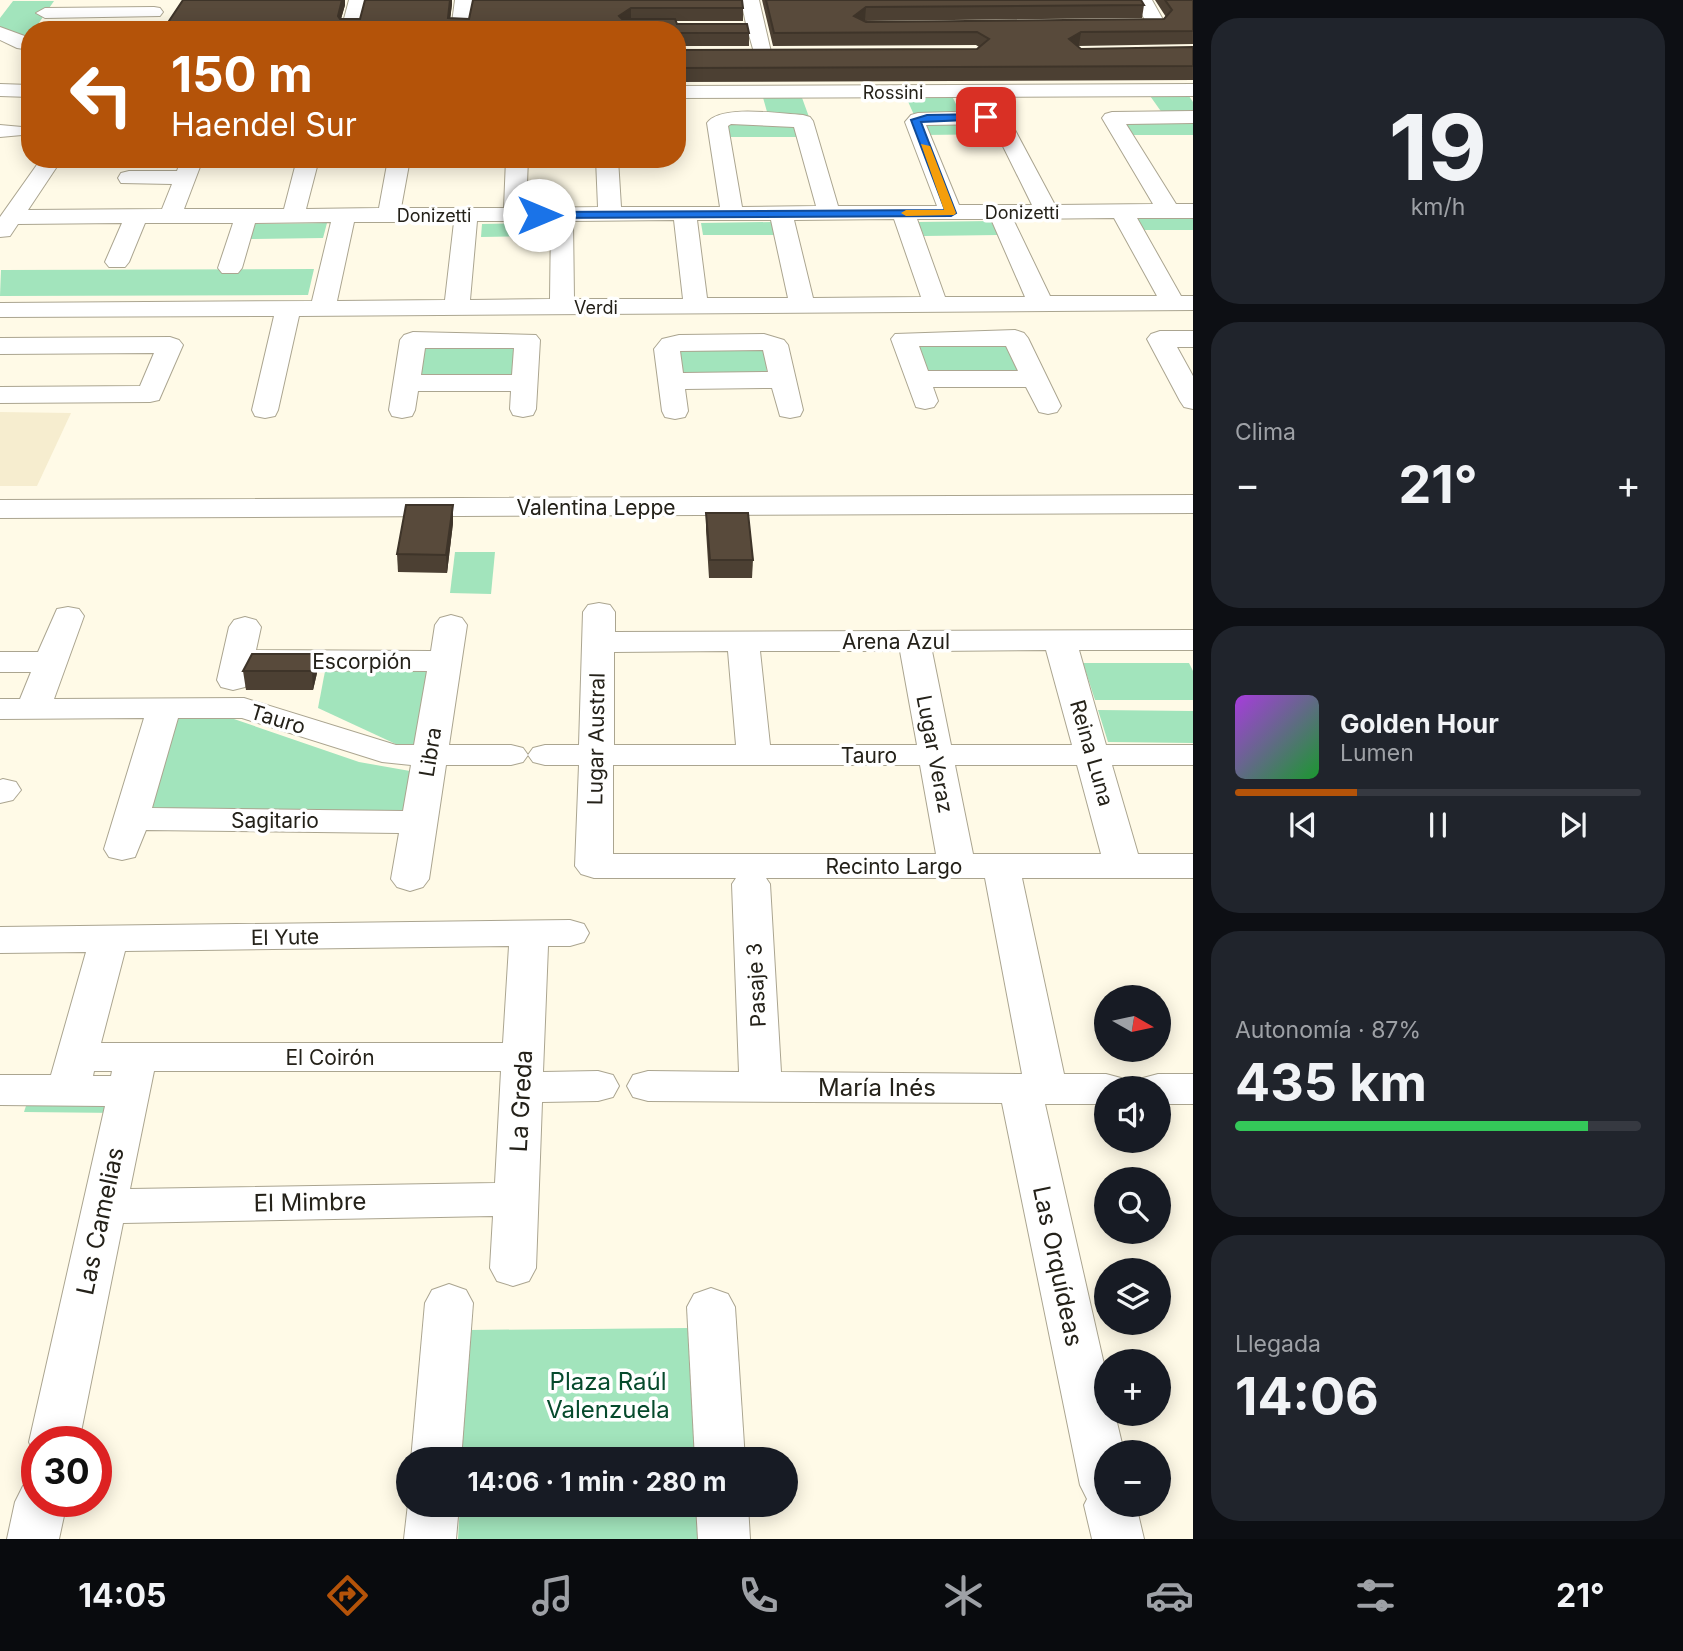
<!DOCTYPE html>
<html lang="es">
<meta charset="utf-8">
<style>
:root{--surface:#171b24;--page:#20242c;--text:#f1f3f6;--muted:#9ea1a6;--line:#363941;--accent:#b45309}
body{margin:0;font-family:Inter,sans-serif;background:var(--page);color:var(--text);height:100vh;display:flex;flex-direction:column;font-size:26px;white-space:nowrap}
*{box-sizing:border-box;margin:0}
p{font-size:23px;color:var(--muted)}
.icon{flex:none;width:38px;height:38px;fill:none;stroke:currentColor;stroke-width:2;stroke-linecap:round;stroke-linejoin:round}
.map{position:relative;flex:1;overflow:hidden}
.sheet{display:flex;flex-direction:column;gap:18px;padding:18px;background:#0d0f14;width:490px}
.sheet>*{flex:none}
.banner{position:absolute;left:21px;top:21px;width:665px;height:147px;border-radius:28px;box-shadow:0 4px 18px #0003;background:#b45309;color:#fff;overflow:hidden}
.needle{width:46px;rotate:99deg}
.controls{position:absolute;left:1094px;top:985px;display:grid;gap:14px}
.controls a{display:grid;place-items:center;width:77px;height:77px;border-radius:50%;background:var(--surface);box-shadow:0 4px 18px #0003;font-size:35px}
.speed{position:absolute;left:21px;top:1426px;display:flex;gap:14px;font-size:35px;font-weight:700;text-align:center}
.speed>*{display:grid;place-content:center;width:91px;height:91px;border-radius:50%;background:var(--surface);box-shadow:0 4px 18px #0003;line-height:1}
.speed .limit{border:10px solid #d22;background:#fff;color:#111}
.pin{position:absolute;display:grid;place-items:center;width:60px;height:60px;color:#fff;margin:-30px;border-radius:14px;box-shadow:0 4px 10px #0006}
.me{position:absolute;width:77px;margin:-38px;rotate:90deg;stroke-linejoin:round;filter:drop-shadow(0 0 5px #0008)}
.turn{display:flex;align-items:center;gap:24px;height:147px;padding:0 35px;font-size:32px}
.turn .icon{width:91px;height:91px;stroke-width:2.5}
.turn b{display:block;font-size:49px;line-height:60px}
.big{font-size:52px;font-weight:700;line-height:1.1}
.sheet .card{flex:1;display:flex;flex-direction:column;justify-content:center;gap:10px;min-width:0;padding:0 24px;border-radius:28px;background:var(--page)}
.sheet .dial{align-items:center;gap:0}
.dial b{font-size:91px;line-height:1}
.song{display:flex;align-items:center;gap:21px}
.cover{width:84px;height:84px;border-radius:10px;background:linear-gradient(135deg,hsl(280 70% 55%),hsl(130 70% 35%))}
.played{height:7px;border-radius:4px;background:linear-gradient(90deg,var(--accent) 30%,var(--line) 30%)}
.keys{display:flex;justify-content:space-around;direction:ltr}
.heat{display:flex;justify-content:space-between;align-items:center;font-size:38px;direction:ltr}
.charge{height:10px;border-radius:5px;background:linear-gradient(90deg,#34c759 87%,var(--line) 0)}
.trip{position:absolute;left:396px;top:1447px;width:402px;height:70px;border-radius:35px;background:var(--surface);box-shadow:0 4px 18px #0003;font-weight:700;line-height:70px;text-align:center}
.tabs{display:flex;height:112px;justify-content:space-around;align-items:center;background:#090b0e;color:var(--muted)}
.tabs .icon{width:49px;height:49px}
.tabs .active{color:var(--accent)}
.tabs b{font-size:32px;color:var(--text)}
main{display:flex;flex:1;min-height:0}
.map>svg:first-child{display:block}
.built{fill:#f6edcf}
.green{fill:#a2e4bc}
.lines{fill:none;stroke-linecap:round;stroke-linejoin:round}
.minor-casing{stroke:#aba590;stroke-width:2}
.minor{fill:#fff;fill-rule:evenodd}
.wall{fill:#4c4033}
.shaded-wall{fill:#3e3429}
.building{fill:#584a3b;stroke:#3e3429;stroke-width:2}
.route{fill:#1a73e8;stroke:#114b97;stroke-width:2}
.slow{fill:#f59e0b}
.labels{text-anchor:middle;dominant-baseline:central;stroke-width:7;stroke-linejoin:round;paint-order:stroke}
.far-street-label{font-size:18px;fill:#242119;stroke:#fff}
.street-label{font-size:21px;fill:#242119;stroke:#fff}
.near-street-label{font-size:24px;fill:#242119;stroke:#fff}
.near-park-label{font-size:24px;fill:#064a2c;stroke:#fff}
</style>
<main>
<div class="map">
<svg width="1193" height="1539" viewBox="0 0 1193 1539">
<rect width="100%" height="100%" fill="#fffae7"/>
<!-- built -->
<polygon class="built" points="0,412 71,413 37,486 0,486"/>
<!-- green -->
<g class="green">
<polygon points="13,1 54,1 34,30 30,30 27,39 0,28 0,18"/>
<polygon points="1148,93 1187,93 1193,102 1193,135 1130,135 1115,118 1165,117"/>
<polygon points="762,94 801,95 809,117 798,137 724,137 729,120 769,119"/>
<polygon points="952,96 961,114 1005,114 1016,134 923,135 906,97"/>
<polygon points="1134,215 1193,215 1193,230 1143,230"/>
<polygon points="991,221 998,235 924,236 918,222"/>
<polygon points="772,222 775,235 703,235 701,223"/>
<polygon points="327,223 323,238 249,239 253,224"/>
<polygon points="548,223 548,236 481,237 482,224"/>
<polygon points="314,269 308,295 0,296 1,270"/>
<polygon points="1010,341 1024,376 923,376 912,342"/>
<polygon points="421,344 519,345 516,379 415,378"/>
<polygon points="674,348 765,349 767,373 680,376"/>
<polygon points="455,552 495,552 491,594 450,593"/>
<polygon points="1083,663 1189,663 1193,671 1193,700 1095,700"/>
<polygon points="326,666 433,667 423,745 400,746 318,708"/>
<polygon points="1098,710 1193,711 1193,743 1108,742"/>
<polygon points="173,718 231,718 359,762 410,771 406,810 148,811"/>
<polygon points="34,1081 127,1082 119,1113 24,1112"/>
<polygon points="689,1328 697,1459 462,1460 468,1330"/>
<polygon points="460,1505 700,1505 702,1539 458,1539"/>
</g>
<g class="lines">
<defs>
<g id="minor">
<polygon points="349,0 367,0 359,30 341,30"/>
<polygon points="455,0 473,0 469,30 451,30"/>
<polygon points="741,0 759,0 771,52 769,56 755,56 749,35 677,35 677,30 622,30 631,24 746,24"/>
<polygon points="1134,0 1152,0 1166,25 1163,29 1111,31 1108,27 1111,23 1145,20"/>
<polygon points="154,7 160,8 163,12 160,16 45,18 36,13 45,8"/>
<polygon points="0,27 30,38 30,50 17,48 0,40"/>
<polygon points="0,84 30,85 30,97 0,96"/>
<polygon points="1193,84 1193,96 677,98 677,86"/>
<path d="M986 111 1007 115 1055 205 1153 204 1102 118 1105 114 1112 112 1193 111V123L1126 124 1176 204H1193V218H1137L1181 296H1193V310L299 316 278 410 275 416 265 418 255 416 252 410 274 316 0 317V303L312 301 331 222 255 223 242 268 238 273H222L218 268 233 223H145L129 262 125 267H109L105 262 122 223 18 224 10 236 0 237V217L41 159H62L28 210 162 209 172 184 121 183 118 178 121 173 129 171H177L181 159H203L184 209H284L297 159H319L306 209 379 208 388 159H410L401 208H504L506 159H528L526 208 598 207 596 159H618L621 207H720L707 123C720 104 781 114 803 115L810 117 813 121 838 206H937L905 122 911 115 918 113ZM731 124 794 127 816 206 742 207 728 126ZM992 124 1032 205H959L926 125ZM1114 218 1157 296H1050L1013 219ZM894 219 921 297 813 298 794 220ZM917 219H991L1025 297H945ZM674 220 683 299H574L573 221ZM697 220H771L788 298H707ZM477 221H551L550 299 470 300ZM354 222H454L445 300 337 301Z"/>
<polygon points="0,125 22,127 25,131 22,135 0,137"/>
<path d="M1015 330 1024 333 1028 338 1061 406 1057 412 1048 414 1039 412 1026 387H933L938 401 934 407 925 409 916 407 891 339 895 334ZM919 346H1006L1018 371H928Z"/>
<polygon points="1160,331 1193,331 1193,347 1177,347 1193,376 1193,409 1184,407 1180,401 1147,339 1151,334"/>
<path d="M413 332 536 335 540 340 536 409 533 415 523 417 513 415 510 409 511 391H418L415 410 412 416 402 418 392 416 389 410 400 340 404 335ZM425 348H514L512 375H421Z"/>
<path d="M764 334 784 340 788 345 803 410 800 416 790 418 780 416 772 388 685 389 688 411 685 417 675 419 665 417 662 411 654 349 662 339 679 335ZM763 350 768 372 683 373 680 351Z"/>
<polygon points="170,337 179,340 183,345 159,400 150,402 0,403 0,387 140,386 154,353 0,354 0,338"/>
<polygon points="1193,495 1193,513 0,518 0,500"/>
<path d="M599 603 610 605 615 612V632L1193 630V650H1079L1106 745H1193V765H1112L1138 854H1193V878H1022L1064 1074H1106L1121 1078 1127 1088H1106V1104H1045L1106 1373V1414H1115L1124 1452H1106V1505H1136L1144 1539H1092L1084 1505 1087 1499 1080 1485 1002 1103 648 1101 633 1097 627 1086 633 1075 648 1071 739 1072 732 884 736 878H594L581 874 575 866 579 765H545L533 762 528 755 523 762 511 765H446L429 879 423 887 410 891 397 887 391 879 399 833 146 830 135 857 122 860 109 857 104 849 144 718 0 719V699H20L31 672H0V652H38L57 609 68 607 79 609 84 616 54 699 244 698 396 745H414L427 671 252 670 245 687 233 690 221 687 217 680 229 627 234 620 245 617 256 620 261 627 256 650 431 651 435 625 440 618 451 615 462 618 467 625 449 745H511L523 748 528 755 533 748 545 745H579L583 612 588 605ZM1046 650 1072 745H951L932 651ZM728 651 736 745H614V652ZM760 651H900L917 745H770ZM178 718H242L382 762 411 765 403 811 152 808ZM613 765H920L936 854H613ZM955 765H1077L1101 854H973ZM766 878H985L1022 1074 781 1072 770 884Z"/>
<polygon points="3,779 16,782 21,790 13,800 0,803 0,780"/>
<path d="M570 920 584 924 589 933 584 942 570 946H548L543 1072 598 1071 613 1075 619 1086 613 1097 598 1101 542 1102 536 1268 529 1281 513 1286 497 1281 490 1268 493 1216 123 1223 79 1442H37L36 1457 29 1442 105 1106 0 1105V1075H51L86 952 0 953V927ZM509 946 503 1043H101L125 951ZM94 1071H112L111 1076H93ZM154 1071H501L495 1183 130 1189Z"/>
<polygon points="1158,1074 1193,1074 1193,1104 1158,1104 1158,1088 1137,1088 1143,1078"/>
<polygon points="449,1284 466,1290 473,1303 461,1460 411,1460 425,1303 432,1290"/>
<polygon points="711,1288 728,1294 735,1307 745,1460 695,1460 687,1307 694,1294"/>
<polygon points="37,1481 37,1502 67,1502 59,1539 7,1539 15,1502 23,1486"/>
<polygon points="408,1504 459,1505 456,1539 404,1539"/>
<polygon points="696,1505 748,1505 750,1539 698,1539"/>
</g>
</defs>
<!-- minor casing -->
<use href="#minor" class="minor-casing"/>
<!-- minor -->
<use href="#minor" class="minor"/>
</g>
<!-- wall -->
<g class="wall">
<polygon points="473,0 743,8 743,21 676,21 677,24 749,33 749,46 677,46 677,30 163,30 345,5 341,19 360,19 452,4 450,18 469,19"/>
<polygon points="762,0 1141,0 1144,5 1142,18 864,21 866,22 1164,19 1166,17 1155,0 1193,0 1193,44 1078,46 1081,49 1193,47 1193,80 677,82 677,50 977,49 979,47 976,45 773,46"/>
<polygon points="706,513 753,560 752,578 709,578 706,530"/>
<polygon points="453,523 447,573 398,572 397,554"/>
<polygon points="252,654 317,673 313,690 246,690 243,671"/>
</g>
<!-- shaded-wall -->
<g class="shaded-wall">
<polygon points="342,0 345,0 345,5 338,29 338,16"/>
<polygon points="450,0 452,0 452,4 449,30 448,18"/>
<polygon points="866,7 865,20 854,29 854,16"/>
<polygon points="631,8 631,21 619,30 619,16"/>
<polygon points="1081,32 1079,45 1068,53 1069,39"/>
<polygon points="453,505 453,523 447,573 446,555"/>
<polygon points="315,654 317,673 313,690 312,671"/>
</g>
<!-- building -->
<g class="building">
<polygon points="183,0 342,0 338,16 340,19 360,19 365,0 450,0 448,18 469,19 473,0 742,0 743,8 631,8 619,16 622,19 675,19 677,24 747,24 749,33 677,33 677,30 163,30"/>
<polygon points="766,0 1141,0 1144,5 866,7 854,16 866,22 1164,19 1172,10 1165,0 1193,0 1193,31 1081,32 1069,39 1081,49 1193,47 1193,66 677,68 677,50 977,49 989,39 977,32 774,33"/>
<polygon points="406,505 453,505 446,555 397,554"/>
<polygon points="706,513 748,513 753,560 710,560"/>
<polygon points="252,654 315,654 312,671 243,671"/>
</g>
<!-- route -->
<polygon class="route" points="986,114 991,117 989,119 921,122 956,213 951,216 539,218 534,215 539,212 945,210 911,120 927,115"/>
<!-- slow -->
<polygon class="slow" points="921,144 930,146 956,213 954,215 906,216 901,213 906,210 944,210"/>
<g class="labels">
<!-- far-street labels -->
<g class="far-street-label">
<text x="893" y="92">Rossini</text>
<text x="1022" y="212">Donizetti</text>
<text x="434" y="215">Donizetti</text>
<text x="596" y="307">Verdi</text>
</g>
<!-- street labels -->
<g class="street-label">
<text x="596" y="507">Valentina Leppe</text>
<text x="896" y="641">Arena Azul</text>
<text x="362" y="661">Escorpión</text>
<text transform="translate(278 719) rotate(17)">Tauro</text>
<text transform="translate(596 739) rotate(-89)">Lugar Austral</text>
<text transform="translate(430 752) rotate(-81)">Libra</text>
<text transform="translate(1092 753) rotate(74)">Reina Luna</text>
<text transform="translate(935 754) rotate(79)">Lugar Veraz</text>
<text x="869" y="755">Tauro</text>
<text x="275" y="820">Sagitario</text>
<text x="894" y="866">Recinto Largo</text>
<text transform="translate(285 937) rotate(-1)">El Yute</text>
<text transform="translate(756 985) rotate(-93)">Pasaje 3</text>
<text x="330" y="1057">El Coirón</text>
</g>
<!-- near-street labels -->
<g class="near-street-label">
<text x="877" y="1087">María Inés</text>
<text transform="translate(521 1101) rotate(-87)">La Greda</text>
<text transform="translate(310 1202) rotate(-1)">El Mimbre</text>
<text transform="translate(100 1221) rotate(-78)">Las Camelias</text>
<text transform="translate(1058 1266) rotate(78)">Las Orquídeas</text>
</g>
<!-- near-park labels -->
<g class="near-park-label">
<text x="608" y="1381">Plaza Raúl<tspan x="608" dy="28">Valenzuela</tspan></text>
</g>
</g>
</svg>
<div class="controls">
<a><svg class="needle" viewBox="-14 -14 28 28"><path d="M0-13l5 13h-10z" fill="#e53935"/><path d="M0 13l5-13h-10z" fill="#9ea1a6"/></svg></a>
<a><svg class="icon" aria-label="sound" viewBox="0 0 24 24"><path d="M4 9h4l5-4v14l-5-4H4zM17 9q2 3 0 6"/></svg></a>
<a><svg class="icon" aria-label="search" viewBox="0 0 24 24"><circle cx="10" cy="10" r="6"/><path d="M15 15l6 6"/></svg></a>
<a><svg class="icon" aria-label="layers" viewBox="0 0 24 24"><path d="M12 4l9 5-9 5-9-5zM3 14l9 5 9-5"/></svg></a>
<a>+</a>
<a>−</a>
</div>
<div class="speed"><div class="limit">30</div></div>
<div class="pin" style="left:986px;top:117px;background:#d93025"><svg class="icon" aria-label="arrive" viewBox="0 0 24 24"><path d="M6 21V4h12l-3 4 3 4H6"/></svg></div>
<svg class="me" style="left:539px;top:215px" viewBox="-20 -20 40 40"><circle r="19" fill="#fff"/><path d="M0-13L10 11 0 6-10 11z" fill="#1a73e8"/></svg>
<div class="trip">14:06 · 1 min · 280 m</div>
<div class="banner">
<div class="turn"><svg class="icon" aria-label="left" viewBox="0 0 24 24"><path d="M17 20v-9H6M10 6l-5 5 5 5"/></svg><div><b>150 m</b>Haendel Sur</div></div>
</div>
</div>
<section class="sheet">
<div class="card dial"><b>19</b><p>km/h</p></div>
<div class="card"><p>Clima</p>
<div class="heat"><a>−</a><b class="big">21°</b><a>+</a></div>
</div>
<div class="card">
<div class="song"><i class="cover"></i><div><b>Golden Hour</b><p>Lumen</p></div></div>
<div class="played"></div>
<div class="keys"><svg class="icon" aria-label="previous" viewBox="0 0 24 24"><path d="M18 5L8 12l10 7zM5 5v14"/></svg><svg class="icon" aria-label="pause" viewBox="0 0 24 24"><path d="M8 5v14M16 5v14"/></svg><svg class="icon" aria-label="next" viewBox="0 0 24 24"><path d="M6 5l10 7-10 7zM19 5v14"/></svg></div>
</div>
<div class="card"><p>Autonomía · 87%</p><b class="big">435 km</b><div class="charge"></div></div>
<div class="card"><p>Llegada</p><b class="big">14:06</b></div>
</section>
</main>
<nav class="tabs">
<b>14:05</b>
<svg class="icon active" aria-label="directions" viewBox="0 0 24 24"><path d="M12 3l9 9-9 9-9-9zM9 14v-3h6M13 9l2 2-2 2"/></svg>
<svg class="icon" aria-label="music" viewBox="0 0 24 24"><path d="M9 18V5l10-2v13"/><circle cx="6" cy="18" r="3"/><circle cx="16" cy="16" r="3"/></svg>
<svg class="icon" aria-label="phone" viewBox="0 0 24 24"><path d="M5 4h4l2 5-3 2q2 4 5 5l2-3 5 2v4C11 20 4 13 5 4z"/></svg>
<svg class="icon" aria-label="climate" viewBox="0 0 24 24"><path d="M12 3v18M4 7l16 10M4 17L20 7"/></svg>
<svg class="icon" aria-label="car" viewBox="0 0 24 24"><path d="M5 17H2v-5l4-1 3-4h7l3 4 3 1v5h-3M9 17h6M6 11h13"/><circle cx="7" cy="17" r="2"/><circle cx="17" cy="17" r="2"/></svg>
<svg class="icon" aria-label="filters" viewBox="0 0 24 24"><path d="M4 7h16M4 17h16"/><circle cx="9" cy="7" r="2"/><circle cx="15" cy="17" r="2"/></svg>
<b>21°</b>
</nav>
